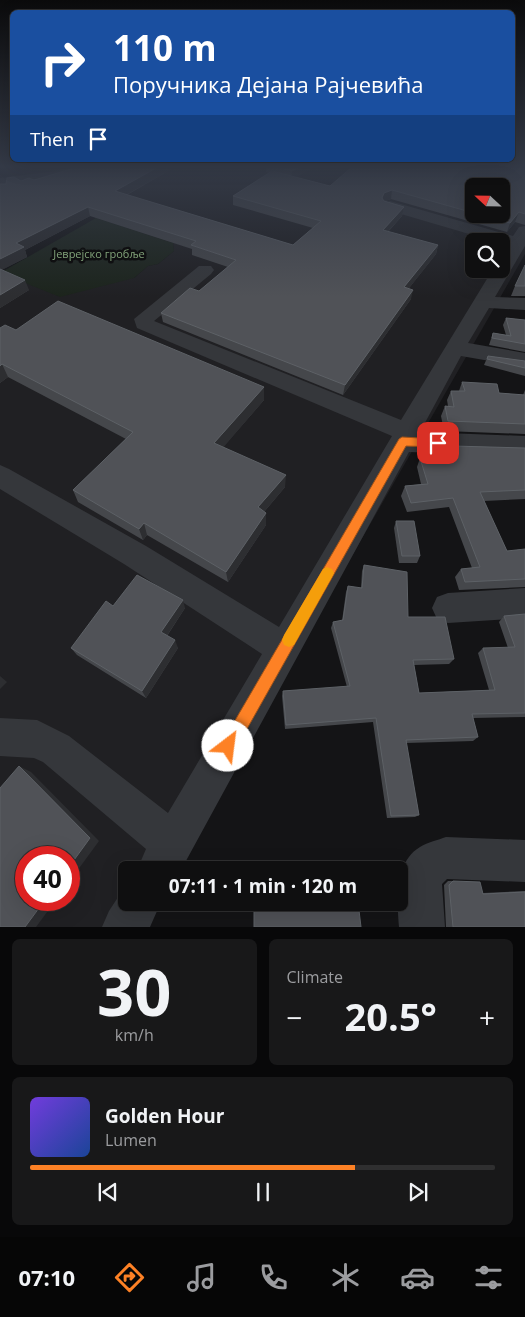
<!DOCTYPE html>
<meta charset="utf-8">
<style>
:root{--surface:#0f0f10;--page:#181819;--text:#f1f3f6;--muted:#9b9c9f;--line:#2f2f30;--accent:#fd8125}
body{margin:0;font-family:"Open Sans",sans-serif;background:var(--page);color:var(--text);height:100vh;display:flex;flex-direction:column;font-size:19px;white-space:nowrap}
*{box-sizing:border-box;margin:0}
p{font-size:16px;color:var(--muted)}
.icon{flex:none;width:28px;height:28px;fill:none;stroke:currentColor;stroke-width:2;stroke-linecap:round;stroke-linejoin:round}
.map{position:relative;height:927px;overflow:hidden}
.side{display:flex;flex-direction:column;gap:12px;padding:12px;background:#080809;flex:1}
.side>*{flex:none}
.banner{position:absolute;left:10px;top:10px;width:505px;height:152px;border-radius:8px;box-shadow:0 5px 20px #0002,0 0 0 1px var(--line);background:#1a4fa0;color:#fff;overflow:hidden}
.needle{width:32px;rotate:292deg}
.fabs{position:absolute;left:465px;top:178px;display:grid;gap:10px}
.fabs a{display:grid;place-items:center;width:45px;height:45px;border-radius:8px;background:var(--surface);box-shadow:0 5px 20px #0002,0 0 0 1px var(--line);font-size:25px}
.speed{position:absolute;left:15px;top:846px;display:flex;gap:10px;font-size:25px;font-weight:700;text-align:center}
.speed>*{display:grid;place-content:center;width:65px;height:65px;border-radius:50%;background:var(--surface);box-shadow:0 5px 20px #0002,0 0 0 1px var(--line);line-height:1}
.speed .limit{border:8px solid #d22;background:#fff;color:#111}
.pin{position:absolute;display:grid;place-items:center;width:42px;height:42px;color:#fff;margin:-21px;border-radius:10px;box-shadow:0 2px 8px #0006}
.me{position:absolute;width:55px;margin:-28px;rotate:30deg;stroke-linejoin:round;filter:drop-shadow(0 0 4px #0008)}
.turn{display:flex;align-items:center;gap:18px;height:105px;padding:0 20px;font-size:22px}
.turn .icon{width:65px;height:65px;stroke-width:2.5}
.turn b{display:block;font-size:35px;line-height:42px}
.then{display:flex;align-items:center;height:48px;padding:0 20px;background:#0003;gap:10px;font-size:19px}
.big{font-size:38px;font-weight:700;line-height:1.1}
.side .tile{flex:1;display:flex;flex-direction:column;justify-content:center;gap:8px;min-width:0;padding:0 18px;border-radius:8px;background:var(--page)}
.side .dial{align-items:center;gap:0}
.dial b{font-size:65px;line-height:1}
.song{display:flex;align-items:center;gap:15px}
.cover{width:60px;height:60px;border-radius:8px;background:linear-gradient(135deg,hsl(260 70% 55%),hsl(220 70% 35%))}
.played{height:5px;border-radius:2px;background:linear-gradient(90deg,var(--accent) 70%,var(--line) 70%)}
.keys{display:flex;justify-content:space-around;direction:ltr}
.heat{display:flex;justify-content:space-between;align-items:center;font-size:28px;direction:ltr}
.side .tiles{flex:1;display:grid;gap:12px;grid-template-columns:1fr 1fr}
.tile:last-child{grid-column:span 2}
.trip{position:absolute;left:118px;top:861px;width:290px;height:50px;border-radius:8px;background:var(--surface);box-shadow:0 5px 20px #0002,0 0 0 1px var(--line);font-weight:700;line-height:50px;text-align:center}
.menu{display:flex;height:80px;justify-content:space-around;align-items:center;background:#060606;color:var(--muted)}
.menu .icon{width:35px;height:35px}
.menu .selected{color:var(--accent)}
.menu b{font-size:22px;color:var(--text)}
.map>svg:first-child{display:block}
.built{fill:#202023;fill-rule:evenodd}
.green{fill:#1c241c}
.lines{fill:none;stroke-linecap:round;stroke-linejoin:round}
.minor{fill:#35373b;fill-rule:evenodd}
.wall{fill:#45474b;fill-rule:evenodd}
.shaded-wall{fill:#2d2e31}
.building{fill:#505257;stroke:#5d6166}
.route{fill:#fd8125;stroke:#a45418}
.slow{fill:#f59e0b}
.labels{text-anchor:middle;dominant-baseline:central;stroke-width:5;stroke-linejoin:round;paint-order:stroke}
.far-park-label{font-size:11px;fill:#82a37a;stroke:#0f0f11}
</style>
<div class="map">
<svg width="525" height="927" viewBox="0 0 525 927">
<rect width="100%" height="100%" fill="#141416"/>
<!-- built -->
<path class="built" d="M0 167H446L513 189 525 198V254L172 870H126V902L140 927H0V273L134 278 148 266 158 264 174 251 173 243 96 218 46 184 0 180ZM474 186H501V214H474ZM474 241H501V269H474ZM26 858H69V900H26Z"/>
<!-- green -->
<polygon class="green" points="96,218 173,243 174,251 158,264 148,266 134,278 60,297 0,273"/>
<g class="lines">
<!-- minor -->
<g class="minor">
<polygon points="69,167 91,167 89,170 57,179 0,186 0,178 56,171"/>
<polygon points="390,201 513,236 519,227 525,226 525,246 495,297 525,298 525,310 489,308 468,343 525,353 525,367 461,356 420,432 525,436 525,456 409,452 181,870 137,870 146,849 43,762 34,758 0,756 0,718 37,720 69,736 168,813 262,654 124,564 0,489 0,465 9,469 146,546 279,627 392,436 137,328 134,319 199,266 211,266 214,270 211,274 154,321 401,420 493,269 501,269 501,256 508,245 501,244 501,241 493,241 384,209 382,206 384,203"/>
<polygon points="525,588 525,618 448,623 437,619 432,608 437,597 448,593"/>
<path d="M446 837 525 840V882L447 879 442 884 445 927H399C397 903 394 862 420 847 428 842 438 840 446 837Z"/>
<polygon points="126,885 126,902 161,902 150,927 102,927 109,911"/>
</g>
</g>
<!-- wall -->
<g class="wall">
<path d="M78 167H175L127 195 293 245 313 228 233 205V196L269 173 266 172V167H314L296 177 330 186 525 167V225L515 222 507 232 391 199 385 201 404 207 402 216 388 232 438 245 436 254 409 288 411 299 343 395 163 322 161 313 199 291 228 267 192 255V249L90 216 25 250 27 257 1 270 29 290 0 308V184H6L21 181 34 180ZM474 186 501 214H474Z"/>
<polygon points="525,265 525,296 511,296 515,286"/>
<polygon points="506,318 525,320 525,352 489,345 493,333 506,335 503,325"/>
<polygon points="0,328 16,330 264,400 223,447 285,487 264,512 266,513 266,525 228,582 147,535 143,540 78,502 73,490 126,439 8,377 0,383"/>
<polygon points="488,356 525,361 525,376 484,365"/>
<polygon points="462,382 499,393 523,395 525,390 525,434 444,431 441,416 445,406 448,406 447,400 451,391 459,391"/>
<polygon points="453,446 525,448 525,499 484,501 507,551 525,549 525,587 459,590 455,577 461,569 472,568 449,507 407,512 401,496 405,486 421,484 417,467 420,458 450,457 449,455"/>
<polygon points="396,521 420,556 417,563 399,563 394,528"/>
<polygon points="364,565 408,617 454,659 449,664 414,665 419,693 489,690 478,653 483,648 508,648 499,622 504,616 525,614 525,717 473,718 478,737 473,741 406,743 419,815 415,817 387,818 373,722 285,729 282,696 283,691 347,687 331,628 333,622 342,621 346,592 348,586 361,588 362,571"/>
<polygon points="113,606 185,608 167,636 178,648 146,698 77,655 71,648"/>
<polygon points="448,881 453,881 483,893 525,891 525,927 446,927 444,885"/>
</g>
<!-- shaded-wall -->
<g class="shaded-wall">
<polygon points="158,167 175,167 117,200 115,191"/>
<polygon points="300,167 314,167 291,180 292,171"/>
<polygon points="392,190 391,199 382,202 382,198 384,193"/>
<polygon points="88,207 90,216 25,250 27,257 0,271 0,259 16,243"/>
<polygon points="404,207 402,216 381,239 383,230"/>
<polygon points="519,212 515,222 507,232 510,223"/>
<polygon points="438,245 436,254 402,297 404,287"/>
<polygon points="25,280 29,290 0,308 0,295"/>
<polygon points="413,290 411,299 343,395 345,385"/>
<polygon points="2,364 8,377 0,383 0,366"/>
<polygon points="264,387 264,400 216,456 214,443"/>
<polygon points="286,475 285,487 258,519 258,507"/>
<polygon points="266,513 266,525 228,582 226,572"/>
<polygon points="144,523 147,535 143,540 139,529"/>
<polygon points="183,600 185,608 164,640 161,632"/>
<polygon points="175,640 178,648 146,698 142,691"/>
<polygon points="0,676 7,682 0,689"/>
<polygon points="19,766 31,772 99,841 69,882 69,867"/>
<polygon points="45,900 56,900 36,927 25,927"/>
</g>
<!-- building -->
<g class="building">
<polygon points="78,167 158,167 115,191 293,245 321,221 233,196 272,171 330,186 352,167 525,167 525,214 519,212 510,223 477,214 501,214 501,186 474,186 474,213 392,190 384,193 382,198 384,201 404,207 383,230 438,245 404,287 413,290 345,385 161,313 190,288 199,291 236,260 191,245 196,241 88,207 16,243 24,247 0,259 0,184 6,184 7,178 14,177 21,181 29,178 34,180"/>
<polygon points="278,167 300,167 292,171"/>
<polygon points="525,265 525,286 515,286"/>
<polygon points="0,269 25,280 0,295"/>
<polygon points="58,301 264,387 214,443 286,475 258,507 266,513 226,572 144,523 139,529 73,490 133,432 2,364 0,366 0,328 5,325 16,330"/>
<polygon points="506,318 525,320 525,344 492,338 493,333 511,336"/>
<polygon points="488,356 525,361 525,368 487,359"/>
<polygon points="462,382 497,384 499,393 525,395 525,424 448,421 445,406 454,407 451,391 465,391"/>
<polygon points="453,446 525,448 525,490 480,492 507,551 525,549 525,579 465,582 461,569 480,567 453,498 411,503 405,486 428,484 420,458 457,457"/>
<polygon points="396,521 414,521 420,556 402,556"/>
<polygon points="364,565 407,572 408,617 445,617 454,659 413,660 419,693 495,690 483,648 515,647 504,616 525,614 525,713 472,714 478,737 406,740 419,815 391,816 376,718 286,725 283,691 350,686 333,622 343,620 348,586 362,588"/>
<polygon points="137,575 183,600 161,632 175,640 142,691 71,648 106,601 113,606"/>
<polygon points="19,766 90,838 69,867 69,858 26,858 26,900 45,900 25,927 0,927 0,788"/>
<polygon points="453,881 480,882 483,894 525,892 525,927 453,927 449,885"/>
<polygon points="254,902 358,902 361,927 254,927"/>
</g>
<!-- sky -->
<linearGradient id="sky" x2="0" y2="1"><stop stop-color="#0b0b0c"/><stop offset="0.56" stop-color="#343a47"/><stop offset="1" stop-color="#343a47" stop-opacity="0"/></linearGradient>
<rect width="525" height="297" fill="url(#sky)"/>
<!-- route -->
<polygon class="route" points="402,437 438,439 443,443 438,447 406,446 234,752 228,755 223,752 220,746 223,741 399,439"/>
<!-- slow -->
<polygon class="slow" points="327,567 332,569 334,573 332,577 294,645 289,647 284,645 282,640 284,635 323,569"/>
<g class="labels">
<!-- far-park labels -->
<g class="far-park-label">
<text x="99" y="253">Јеврејско гробље</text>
</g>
</g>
</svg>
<div class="fabs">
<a><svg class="needle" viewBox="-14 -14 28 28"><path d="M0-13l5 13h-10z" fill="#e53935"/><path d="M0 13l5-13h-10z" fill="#9b9c9f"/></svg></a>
<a><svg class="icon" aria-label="search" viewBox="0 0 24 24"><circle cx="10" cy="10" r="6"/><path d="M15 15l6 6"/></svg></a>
</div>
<div class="speed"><div class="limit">40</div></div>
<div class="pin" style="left:438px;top:443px;background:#d93025"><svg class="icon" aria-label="arrive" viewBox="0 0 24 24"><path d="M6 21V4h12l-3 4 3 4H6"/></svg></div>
<svg class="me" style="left:228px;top:746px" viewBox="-20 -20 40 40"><circle r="19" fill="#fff"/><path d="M0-13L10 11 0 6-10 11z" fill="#fd8125"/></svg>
<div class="trip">07:11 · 1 min · 120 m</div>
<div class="banner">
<div class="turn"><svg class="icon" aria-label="right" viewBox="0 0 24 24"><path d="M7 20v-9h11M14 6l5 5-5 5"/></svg><div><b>110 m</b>Поручника Дејана Рајчевића</div></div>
<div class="then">Then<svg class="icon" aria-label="arrive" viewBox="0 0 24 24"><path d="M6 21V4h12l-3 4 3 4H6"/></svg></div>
</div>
</div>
<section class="side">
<div class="tiles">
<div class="tile dial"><b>30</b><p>km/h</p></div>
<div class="tile"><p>Climate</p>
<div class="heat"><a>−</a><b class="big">20.5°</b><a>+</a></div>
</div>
<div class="tile">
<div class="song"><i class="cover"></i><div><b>Golden Hour</b><p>Lumen</p></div></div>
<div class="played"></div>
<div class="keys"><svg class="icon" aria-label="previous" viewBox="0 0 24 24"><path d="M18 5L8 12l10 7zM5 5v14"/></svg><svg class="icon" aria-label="pause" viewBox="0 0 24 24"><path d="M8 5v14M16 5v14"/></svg><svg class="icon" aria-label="next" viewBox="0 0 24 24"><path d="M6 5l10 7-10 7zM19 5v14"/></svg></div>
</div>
</div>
</section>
<nav class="menu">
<b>07:10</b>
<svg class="icon selected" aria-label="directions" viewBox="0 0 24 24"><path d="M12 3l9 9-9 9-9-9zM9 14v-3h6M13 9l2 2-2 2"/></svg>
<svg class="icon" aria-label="music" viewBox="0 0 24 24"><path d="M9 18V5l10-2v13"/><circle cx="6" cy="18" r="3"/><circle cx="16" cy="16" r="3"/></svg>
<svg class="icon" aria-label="phone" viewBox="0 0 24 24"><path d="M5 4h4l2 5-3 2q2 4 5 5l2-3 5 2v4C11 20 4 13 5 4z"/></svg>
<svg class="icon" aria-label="climate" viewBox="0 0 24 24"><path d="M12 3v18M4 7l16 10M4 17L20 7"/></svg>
<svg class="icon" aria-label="car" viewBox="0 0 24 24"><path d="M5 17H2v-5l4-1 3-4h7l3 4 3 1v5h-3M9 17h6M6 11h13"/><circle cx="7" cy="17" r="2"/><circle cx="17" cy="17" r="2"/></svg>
<svg class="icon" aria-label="filters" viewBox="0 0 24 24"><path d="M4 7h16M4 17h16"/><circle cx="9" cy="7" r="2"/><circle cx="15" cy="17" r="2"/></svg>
</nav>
